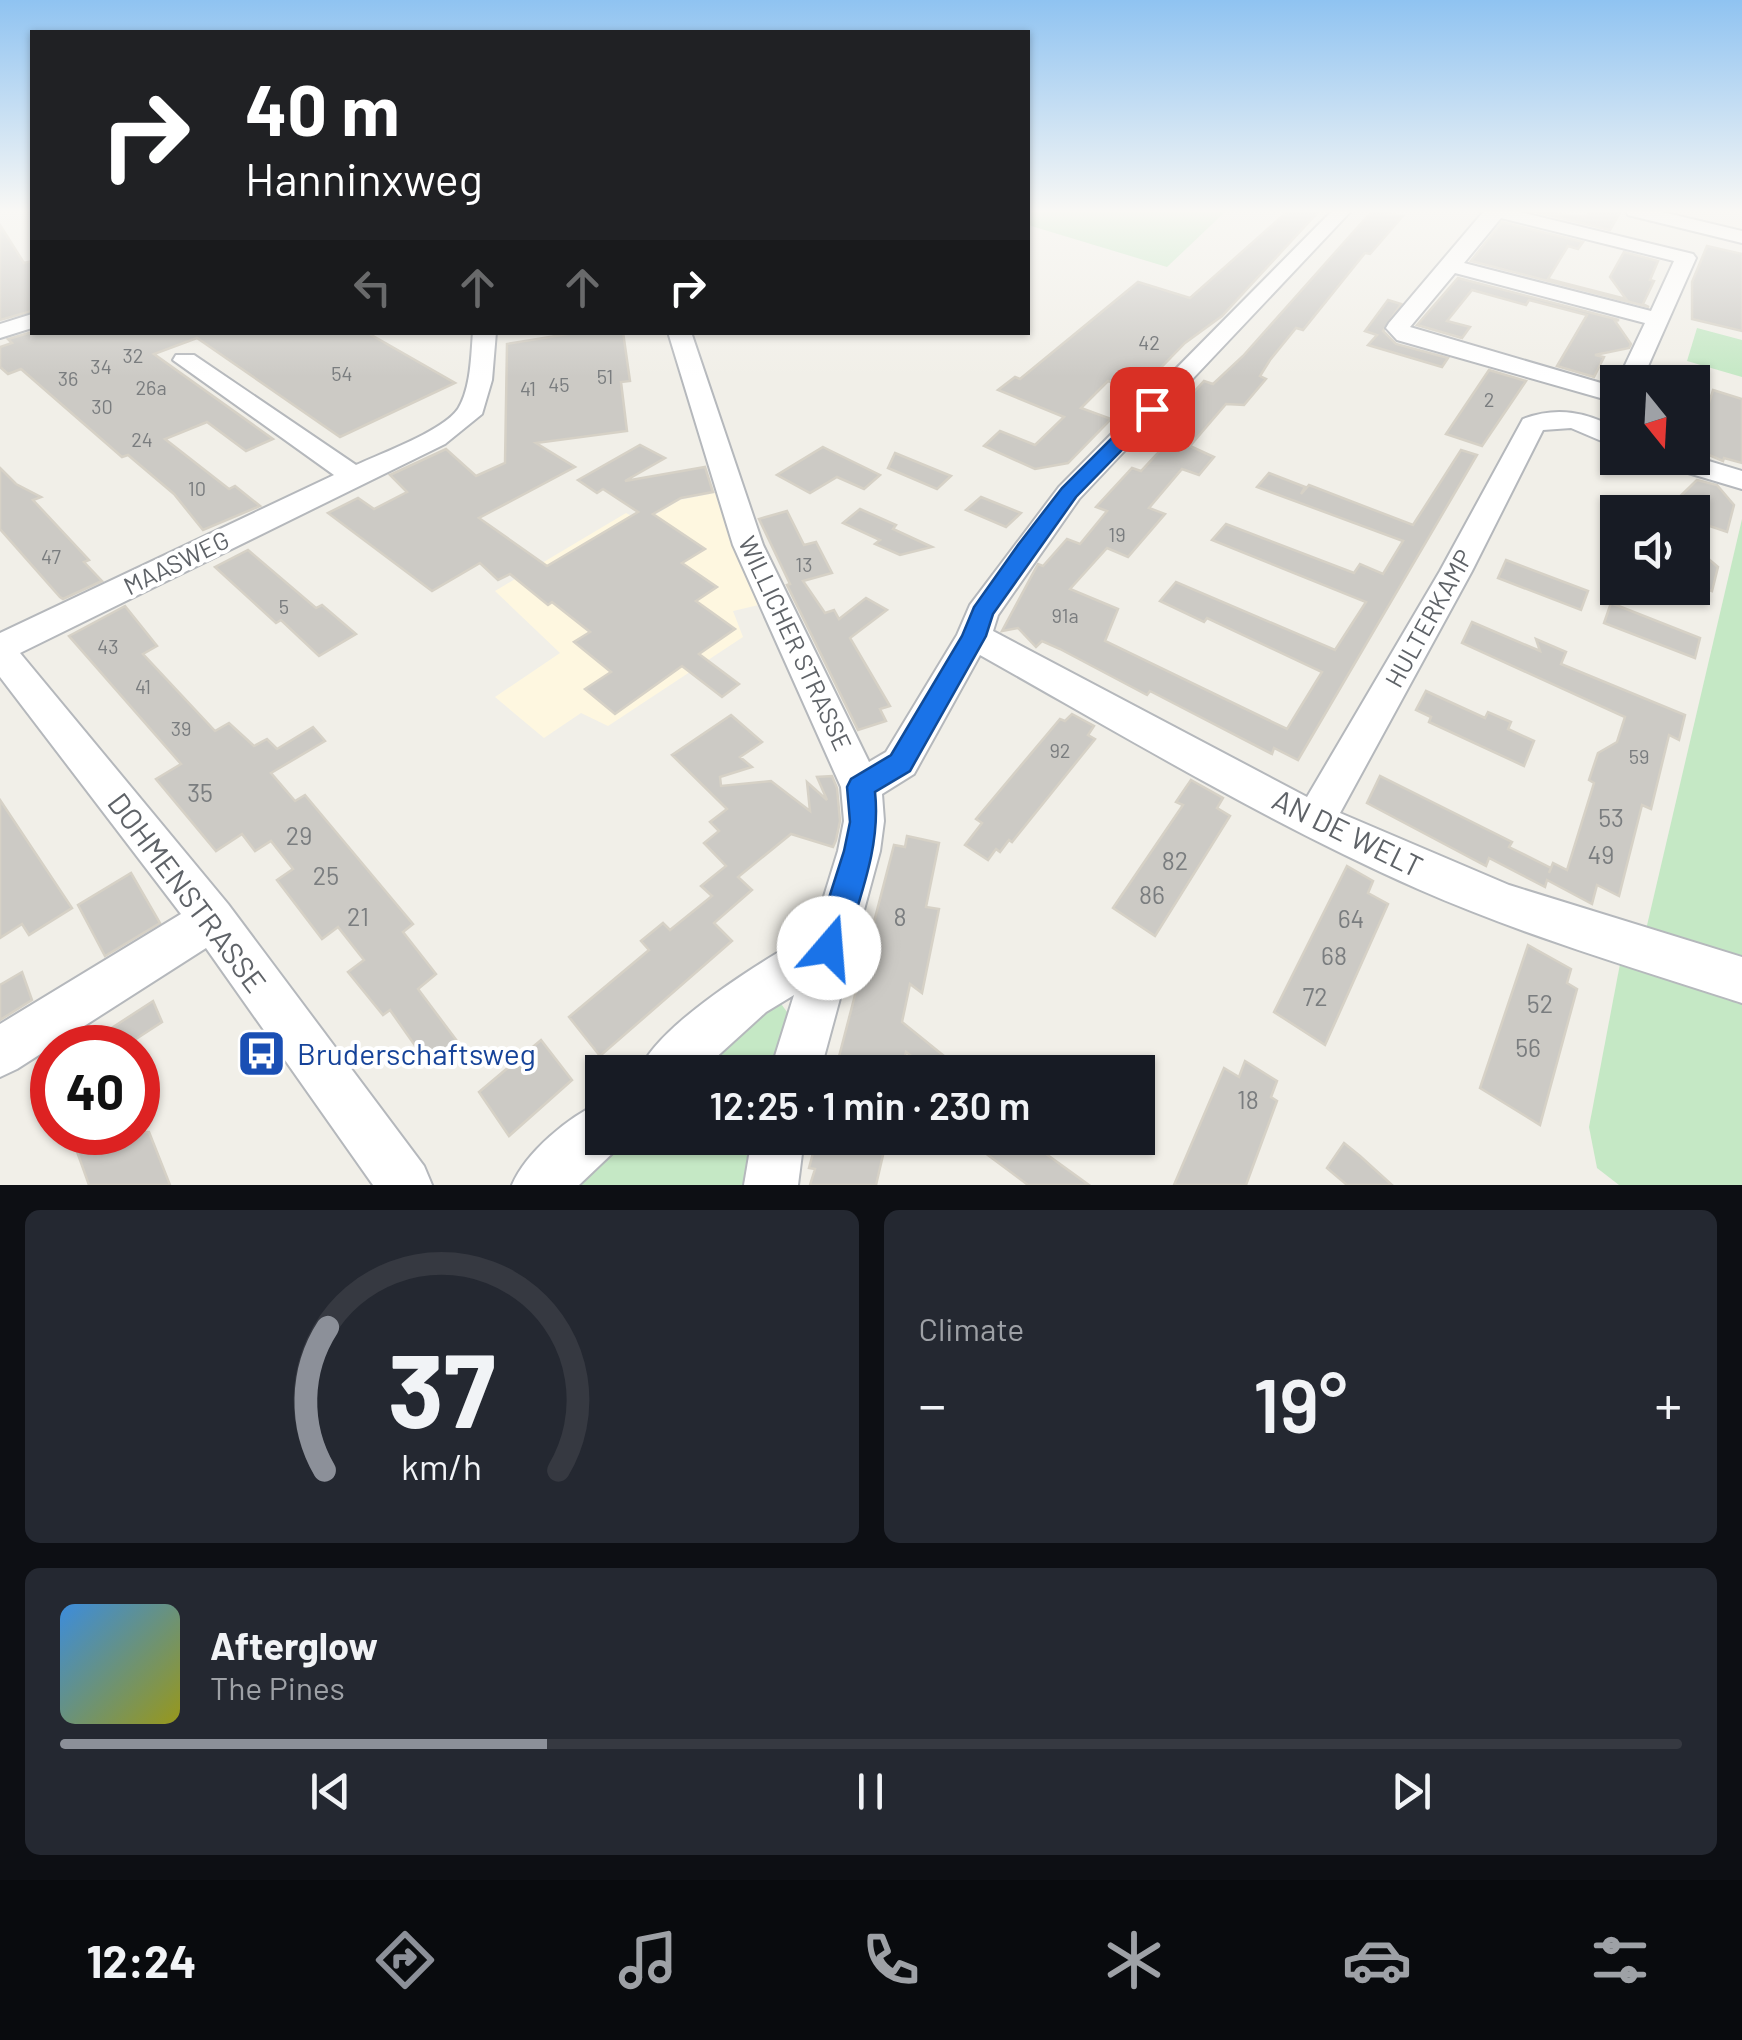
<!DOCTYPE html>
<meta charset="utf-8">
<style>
:root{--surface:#171b24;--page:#242831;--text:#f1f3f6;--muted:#9ea1a6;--line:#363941;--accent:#8c9099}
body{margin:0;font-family:Barlow,sans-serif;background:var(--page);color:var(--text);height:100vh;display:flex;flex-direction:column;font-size:38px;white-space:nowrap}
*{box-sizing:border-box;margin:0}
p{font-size:32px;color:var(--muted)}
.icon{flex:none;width:55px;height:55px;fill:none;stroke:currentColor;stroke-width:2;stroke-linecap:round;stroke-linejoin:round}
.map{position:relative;height:1185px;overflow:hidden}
.sheet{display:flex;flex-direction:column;gap:25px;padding:25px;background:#0d0f14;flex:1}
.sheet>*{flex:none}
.banner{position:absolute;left:30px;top:30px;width:1000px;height:305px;border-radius:0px;box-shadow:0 2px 8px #0004;background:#202124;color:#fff;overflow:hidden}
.needle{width:65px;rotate:162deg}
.tools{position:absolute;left:1600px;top:365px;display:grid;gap:20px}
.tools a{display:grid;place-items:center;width:110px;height:110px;border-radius:0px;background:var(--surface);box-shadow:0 2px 8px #0004;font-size:50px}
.speed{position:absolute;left:30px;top:1025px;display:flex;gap:20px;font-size:50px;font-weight:700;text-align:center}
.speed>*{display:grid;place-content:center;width:130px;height:130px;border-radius:50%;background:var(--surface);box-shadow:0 2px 8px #0004;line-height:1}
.speed .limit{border:15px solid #d22;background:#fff;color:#111}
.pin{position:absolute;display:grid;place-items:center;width:85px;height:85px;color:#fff;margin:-42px;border-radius:20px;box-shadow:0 5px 15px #0006}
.me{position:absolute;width:110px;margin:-55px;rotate:18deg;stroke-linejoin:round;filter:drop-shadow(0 0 8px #0008)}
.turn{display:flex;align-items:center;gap:35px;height:210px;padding:0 50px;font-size:45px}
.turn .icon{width:130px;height:130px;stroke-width:2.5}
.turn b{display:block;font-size:70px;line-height:85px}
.lanes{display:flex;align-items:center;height:95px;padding:0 50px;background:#0003;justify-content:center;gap:50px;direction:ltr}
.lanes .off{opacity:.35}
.big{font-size:75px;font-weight:600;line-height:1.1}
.sheet .widget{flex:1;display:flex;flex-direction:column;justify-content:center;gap:15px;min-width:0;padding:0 35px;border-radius:15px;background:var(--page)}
.sheet .dial{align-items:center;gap:0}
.dial svg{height:260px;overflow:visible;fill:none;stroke:var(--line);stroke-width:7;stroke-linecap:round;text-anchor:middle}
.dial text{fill:var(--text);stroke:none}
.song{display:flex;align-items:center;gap:30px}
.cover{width:120px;height:120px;border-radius:15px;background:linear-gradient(135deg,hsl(210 70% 55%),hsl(60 70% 35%))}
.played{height:10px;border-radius:5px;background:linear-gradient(90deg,var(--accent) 30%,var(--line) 30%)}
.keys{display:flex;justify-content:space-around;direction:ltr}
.heat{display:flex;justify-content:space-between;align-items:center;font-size:55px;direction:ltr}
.sheet .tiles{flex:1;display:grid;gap:25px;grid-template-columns:1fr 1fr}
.widget:last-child{grid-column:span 2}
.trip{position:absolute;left:585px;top:1055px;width:570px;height:100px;border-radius:0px;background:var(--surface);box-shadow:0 2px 8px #0004;font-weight:600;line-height:100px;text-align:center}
.menu{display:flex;height:160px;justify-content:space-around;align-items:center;background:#090b0e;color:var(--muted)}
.menu .icon{width:70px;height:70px}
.menu .selected{color:var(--accent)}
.menu b{font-size:45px;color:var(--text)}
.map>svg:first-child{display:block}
.commercial{fill:#fef7e0}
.green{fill:#c5e8c5}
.building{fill:#cccac5;stroke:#d6d1c6;stroke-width:2.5}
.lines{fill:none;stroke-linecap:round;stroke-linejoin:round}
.minor-casing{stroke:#b5b8bc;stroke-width:4}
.minor{fill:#fff;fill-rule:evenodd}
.route{fill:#1a73e8;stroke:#114b97;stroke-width:2.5}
.labels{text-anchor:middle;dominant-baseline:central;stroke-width:8;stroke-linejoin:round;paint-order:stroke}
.number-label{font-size:20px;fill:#7a7d7f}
.street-label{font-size:25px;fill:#5f6368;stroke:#fff}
.near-number-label{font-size:25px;fill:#7a7d7f}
.near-street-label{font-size:30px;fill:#5f6368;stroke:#fff}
.near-transit-label{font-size:30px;fill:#164399;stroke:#fff;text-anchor:start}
</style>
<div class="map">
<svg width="1742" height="1185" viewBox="0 0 1742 1185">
<rect width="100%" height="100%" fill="#f1efe8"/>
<!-- commercial -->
<polygon class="commercial" points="720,492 763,604 733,611 743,637 608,726 581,713 544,738 495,697 560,653 495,591 626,513 643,522 680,500"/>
<!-- green -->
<g class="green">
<polygon points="1028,211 1226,211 1167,267 1028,225"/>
<polygon points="1697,328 1742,340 1742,377 1687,361"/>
<polygon points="1742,519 1742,961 1645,934"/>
<polygon points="1620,964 1742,999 1742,1185 1619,1185 1597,1168 1589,1127"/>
<polygon points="779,1001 790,1016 778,1072 681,1072 731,1025"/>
<polygon points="611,1138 764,1138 756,1185 560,1185"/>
</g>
<!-- building -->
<g class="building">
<polygon points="1288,211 1319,211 1222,316 1185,343 1138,391 1108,381 1081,408 1111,419 1068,463 1035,469 984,446 1000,431 1035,445 1064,417 998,390 1015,377 1020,379 1138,282 1190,298"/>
<polygon points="1372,211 1403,216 1370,254 1365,253 1303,330 1296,328 1270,360 1260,376 1266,379 1244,405 1226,404 1190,446 1214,457 1199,475 1182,469 1149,508 1165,514 1128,557 1107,548 1070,589 1118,609 1105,641 1287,729 1322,672 1207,618 1204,622 1160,601 1176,582 1335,650 1366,602 1212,540 1226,524 1354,573 1360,564 1383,574 1403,541 1257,487 1269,473 1305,487 1301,494 1309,485 1413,525 1461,450 1477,455 1298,760 1274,748 1272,754 1150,691 1147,695 1060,649 1042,641 1036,647 1018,628 1002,631 1038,564 1043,566 1067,539 1080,544 1107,511 1096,507 1132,468 1141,471 1181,428 1173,425 1178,421 1170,418 1204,381 1213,384 1243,356"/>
<polygon points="1532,211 1585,217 1589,211 1621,211 1610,230"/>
<polygon points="1502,222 1583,242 1578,249 1568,246 1548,279 1626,299 1610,277 1624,252 1658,261 1650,280 1654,281 1643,304 1649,307 1471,261"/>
<polygon points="0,225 24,263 32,261 32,311 0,320"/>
<polygon points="1707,246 1742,254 1742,331 1692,319 1692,282"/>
<polygon points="1458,278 1619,320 1615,321 1631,344 1629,348 1595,355 1604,357 1594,377 1557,366 1587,315 1529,300 1526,305 1472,290 1447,321 1470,327 1462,338 1417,325"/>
<polygon points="1388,300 1401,304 1383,331 1396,344 1448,358 1442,367 1368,345 1377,335 1365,331"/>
<polygon points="32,332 366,332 455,383 340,437 197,338 154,354 273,439 246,451 207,422 165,439 229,489 235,486 260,506 203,530 174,494 128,455 122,457 21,369 8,374 0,367 0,347 12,343 8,339"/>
<polygon points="580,332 623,332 630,381 621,382 627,431 536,443 575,467 479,518 547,566 638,512 603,489 597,493 578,480 640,445 665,458 625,481 705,467 713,492 681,498 653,514 705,549 682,563 717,587 696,601 735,629 699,654 739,684 722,697 682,666 615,714 585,689 611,672 574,642 590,632 552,602 548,605 510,574 498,580 480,563 432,591 328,513 358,498 374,509 407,492 390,475 446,449 476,476 505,463 507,344"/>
<polygon points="1489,370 1526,381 1482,446 1446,434"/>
<polygon points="1713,390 1742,399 1742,463 1724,458 1723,461 1695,449"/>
<polygon points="823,447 829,450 880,475 864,489 837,477 810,493 777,475"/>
<polygon points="895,453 951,476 937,489 888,468"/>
<polygon points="0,468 16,484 41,497 33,500 89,560 84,562 102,581 63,599 60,597 0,529"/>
<polygon points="1697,480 1717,485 1734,505 1727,532 1692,520 1692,512 1665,511"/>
<polygon points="981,497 1021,513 1006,527 966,510"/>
<polygon points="860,509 896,525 893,529 932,547 900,555 875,544 880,540 843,523"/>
<polygon points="787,511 804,545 816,542 832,573 803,581 825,613 834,610 839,619 866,598 887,610 850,638 890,706 880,709 886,721 858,730 787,585 790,584 759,519"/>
<polygon points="1692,545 1718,567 1712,591 1692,584"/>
<polygon points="248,550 316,608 322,605 356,634 319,656 281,620 276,623 215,567"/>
<polygon points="1506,560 1588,591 1581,610 1498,578"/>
<polygon points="1611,603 1700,638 1695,658 1604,623"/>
<polygon points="125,606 157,646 143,654 215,731 229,723 254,746 267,739 277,749 313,727 325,741 271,773 295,801 305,795 413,924 403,932 436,974 418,989 457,1041 428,1064 390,1010 383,1015 348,972 364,960 338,927 322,939 277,880 293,869 271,841 255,851 242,834 216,851 156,779 181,764 69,636"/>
<polygon points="1472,622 1540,651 1536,639 1566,652 1561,664 1685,715 1679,740 1669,735 1651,809 1642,805 1619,896 1597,885 1592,904 1547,880 1545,887 1489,858 1486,866 1367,803 1380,776 1512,842 1509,847 1551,868 1549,873 1553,863 1567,870 1594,783 1589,780 1598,753 1617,742 1625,717 1462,643"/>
<polygon points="1426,691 1485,718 1488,712 1511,722 1508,729 1534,741 1524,766 1429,722 1431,717 1416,710"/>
<polygon points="1072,714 1094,726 1088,735 1095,739 1012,842 1009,840 1000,852 996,849 988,860 965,845 982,823 976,819 1060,719 1065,721"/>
<polygon points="731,715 762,742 740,757 752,767 720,777 721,786 771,781 810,811 807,782 827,800 817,777 832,776 837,788 840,821 836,840 833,847 791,834 738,877 752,890 714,923 732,941 600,1056 569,1017 649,950 641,941 663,923 670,930 712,896 701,886 726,866 704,843 719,831 710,822 727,809 672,755"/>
<polygon points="1191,780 1223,798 1217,808 1230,816 1155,936 1113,908 1183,805 1176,802"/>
<polygon points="0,800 72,908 29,935 22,924 0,938"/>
<polygon points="907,836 939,843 926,907 939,909 922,993 910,984 902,1022 944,1056 932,1072 906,1052 901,1072 835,1072 894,845 905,847"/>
<polygon points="1347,866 1373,881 1368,893 1388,904 1325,1045 1274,1012"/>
<polygon points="131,873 160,923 105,956 78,905"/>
<polygon points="1528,945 1571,969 1567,983 1577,989 1540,1125 1480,1088"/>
<polygon points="22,972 32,1000 0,1020 0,985"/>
<polygon points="153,1001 162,1022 122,1048 81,1048"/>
<polygon points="541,1040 572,1080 509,1136 479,1092"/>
<polygon points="1245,1061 1277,1081 1271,1097 1277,1101 1246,1185 1174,1185 1224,1068 1239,1077"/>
<polygon points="70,1132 149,1132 170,1185 89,1185"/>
<polygon points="817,1138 887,1138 876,1185 810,1185 815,1169 809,1168"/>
<polygon points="965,1138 1024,1138 1089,1185 1028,1185"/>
<polygon points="1344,1143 1360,1156 1392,1185 1347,1185 1327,1168"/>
</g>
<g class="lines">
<defs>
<g id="minor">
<path d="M1332 211H1351L1079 499 998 615 993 631 1307 797 1440 571 1523 419C1557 406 1586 412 1618 429V448L1571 428 1543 430 1472 571 1340 813 1509 885 1742 957V1003C1633 968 1523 935 1418 889 1267 822 1124 736 980 655L914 774 882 794 884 821 880 851 820 1072H770L794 995 766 1012 700 1072H639C657 1024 767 958 813 932L838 851 844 821 841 787 733 545 668 332H691L763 545 869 762 886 752 957 635 970 605 1059 487Z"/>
<path d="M1484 211H1516L1693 254 1696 258 1641 382H1617L1645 323 1455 273 1410 327 1618 388V403L1397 340 1386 328 1389 323ZM1501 218 1674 261 1651 311 1464 263Z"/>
<polygon points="1626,211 1658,211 1742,231 1742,243 1628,215"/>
<polygon points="32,314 32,328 0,338 0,324"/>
<path d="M473 332H496L492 380 482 414 445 444 20 653 228 904 424 1166 432 1185H373L206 948 17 1069 0 1077V1024L181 914 0 677V633L334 475 173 360 176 355H194L356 465C382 453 443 431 458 409 471 388 471 356 473 332Z"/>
<polygon points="1692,456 1742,471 1742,489 1658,464 1654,458"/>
<path d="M602 1102V1138H624L620 1146 579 1185H512C526 1152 569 1116 602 1102Z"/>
<polygon points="752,1138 804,1138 798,1185 744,1185"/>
</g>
</defs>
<!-- minor casing -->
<use href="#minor" class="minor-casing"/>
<!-- minor -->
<use href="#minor" class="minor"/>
</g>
<!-- sky -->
<linearGradient id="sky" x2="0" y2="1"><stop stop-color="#8fc3f1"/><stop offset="0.56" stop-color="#f9f8f5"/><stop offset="1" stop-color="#f9f8f5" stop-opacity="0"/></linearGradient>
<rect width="1742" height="377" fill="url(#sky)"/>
<!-- route -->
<path class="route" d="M1152 404 1161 409 1158 413 1076 497 993 614 986 636 910 771 875 792C881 846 860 896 845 948L840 958 829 963 818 958 813 948 844 851 850 822 847 787 851 779 891 755 962 636 974 607 1018 545 1062 488 1145 405Z"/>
<!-- icons -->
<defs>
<symbol id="bus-square" viewBox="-11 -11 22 22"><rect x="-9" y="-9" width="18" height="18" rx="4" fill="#1a4fb4" stroke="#fff"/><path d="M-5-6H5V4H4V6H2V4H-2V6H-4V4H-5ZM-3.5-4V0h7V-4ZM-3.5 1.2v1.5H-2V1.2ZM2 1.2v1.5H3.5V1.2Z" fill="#fff"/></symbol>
</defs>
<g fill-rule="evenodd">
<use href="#bus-square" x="234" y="1026" width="55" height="55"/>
</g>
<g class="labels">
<!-- number labels -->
<g class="number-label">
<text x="1149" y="342">42</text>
<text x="133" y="355">32</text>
<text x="101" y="366">34</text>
<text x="342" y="373">54</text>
<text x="605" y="376">51</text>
<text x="68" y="378">36</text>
<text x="559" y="384">45</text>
<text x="151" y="387">26a</text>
<text x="528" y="388">41</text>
<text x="1489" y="399">2</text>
<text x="102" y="406">30</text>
<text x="142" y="439">24</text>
<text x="197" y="488">10</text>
<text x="1117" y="534">19</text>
<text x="51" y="556">47</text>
<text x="804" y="564">13</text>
<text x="284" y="606">5</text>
<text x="1065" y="615">91a</text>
<text x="108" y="646">43</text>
<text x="143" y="686">41</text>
<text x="181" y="728">39</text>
<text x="1060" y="750">92</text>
<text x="1639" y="756">59</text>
</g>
<!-- street labels -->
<g class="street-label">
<text transform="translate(176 562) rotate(-26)">MAASWEG</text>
<text transform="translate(1428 618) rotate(-61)">HULTERKAMP</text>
<text transform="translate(796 643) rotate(65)">WILLICHER STRASSE</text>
</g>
<!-- near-number labels -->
<g class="near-number-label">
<text x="200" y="792">35</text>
<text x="1611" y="817">53</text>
<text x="299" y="835">29</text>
<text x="1601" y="854">49</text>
<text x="1175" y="860">82</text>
<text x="326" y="875">25</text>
<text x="1152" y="894">86</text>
<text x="358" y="916">21</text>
<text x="900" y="916">8</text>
<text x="1351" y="918">64</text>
<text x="1334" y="955">68</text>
<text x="1315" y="996">72</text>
<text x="1540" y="1003">52</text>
<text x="1528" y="1047">56</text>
<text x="1248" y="1099">18</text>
</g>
<!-- near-street labels -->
<g class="near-street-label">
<text transform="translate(1348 832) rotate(26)">AN DE WELT</text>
<text transform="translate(188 892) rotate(53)">DOHMENSTRASSE</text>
</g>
<!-- near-transit labels -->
<g class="near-transit-label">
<text x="297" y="1053">Bruderschaftsweg</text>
</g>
</g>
</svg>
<div class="tools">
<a><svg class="needle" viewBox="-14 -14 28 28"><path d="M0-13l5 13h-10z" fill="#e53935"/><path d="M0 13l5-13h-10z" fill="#9ea1a6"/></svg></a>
<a><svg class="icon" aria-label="sound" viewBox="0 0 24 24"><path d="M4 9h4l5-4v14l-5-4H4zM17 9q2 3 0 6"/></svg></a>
</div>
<div class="speed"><div class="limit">40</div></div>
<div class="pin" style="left:1152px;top:409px;background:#d93025"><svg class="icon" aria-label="arrive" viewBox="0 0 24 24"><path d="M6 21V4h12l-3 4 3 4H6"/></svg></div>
<svg class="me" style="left:829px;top:948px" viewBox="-20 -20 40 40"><circle r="19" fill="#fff"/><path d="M0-13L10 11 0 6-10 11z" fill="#1a73e8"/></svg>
<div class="trip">12:25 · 1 min · 230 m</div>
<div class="banner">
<div class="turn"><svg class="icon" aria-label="right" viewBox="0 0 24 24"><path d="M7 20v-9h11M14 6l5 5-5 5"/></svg><div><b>40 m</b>Hanninxweg</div></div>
<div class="lanes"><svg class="icon off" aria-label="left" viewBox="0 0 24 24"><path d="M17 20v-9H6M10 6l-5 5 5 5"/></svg><svg class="icon off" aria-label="ahead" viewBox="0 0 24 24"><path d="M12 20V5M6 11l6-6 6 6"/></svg><svg class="icon off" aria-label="ahead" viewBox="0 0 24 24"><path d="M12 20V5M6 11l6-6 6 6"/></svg><svg class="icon" aria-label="right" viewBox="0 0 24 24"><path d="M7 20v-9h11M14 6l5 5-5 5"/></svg></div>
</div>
</div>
<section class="sheet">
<div class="tiles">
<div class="widget dial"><svg viewBox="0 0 100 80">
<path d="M14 69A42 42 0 1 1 86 69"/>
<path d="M14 69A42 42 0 0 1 15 25" stroke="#8c9099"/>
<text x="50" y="56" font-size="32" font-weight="700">37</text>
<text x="50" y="72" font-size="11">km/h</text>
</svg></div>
<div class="widget"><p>Climate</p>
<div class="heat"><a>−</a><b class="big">19°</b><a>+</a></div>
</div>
<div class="widget">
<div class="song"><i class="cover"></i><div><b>Afterglow</b><p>The Pines</p></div></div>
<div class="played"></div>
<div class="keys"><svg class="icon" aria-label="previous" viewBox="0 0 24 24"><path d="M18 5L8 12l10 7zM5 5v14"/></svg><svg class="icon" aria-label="pause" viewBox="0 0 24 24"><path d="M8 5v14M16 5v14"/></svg><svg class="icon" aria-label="next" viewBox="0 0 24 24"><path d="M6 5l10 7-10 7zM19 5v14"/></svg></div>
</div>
</div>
</section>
<nav class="menu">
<b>12:24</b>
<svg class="icon selected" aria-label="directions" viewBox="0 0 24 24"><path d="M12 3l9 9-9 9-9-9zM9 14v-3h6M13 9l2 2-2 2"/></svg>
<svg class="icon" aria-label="music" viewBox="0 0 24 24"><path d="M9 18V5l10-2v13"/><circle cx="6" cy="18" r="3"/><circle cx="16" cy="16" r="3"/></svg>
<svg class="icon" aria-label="phone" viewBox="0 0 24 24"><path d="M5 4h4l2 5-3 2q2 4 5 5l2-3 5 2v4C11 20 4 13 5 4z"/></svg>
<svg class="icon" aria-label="climate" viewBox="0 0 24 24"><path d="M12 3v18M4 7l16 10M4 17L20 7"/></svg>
<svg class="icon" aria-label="car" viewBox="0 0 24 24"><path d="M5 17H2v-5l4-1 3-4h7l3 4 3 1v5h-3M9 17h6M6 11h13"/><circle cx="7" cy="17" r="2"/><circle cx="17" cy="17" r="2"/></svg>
<svg class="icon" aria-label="filters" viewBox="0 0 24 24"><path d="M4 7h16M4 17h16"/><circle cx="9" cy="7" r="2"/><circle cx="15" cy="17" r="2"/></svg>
</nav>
